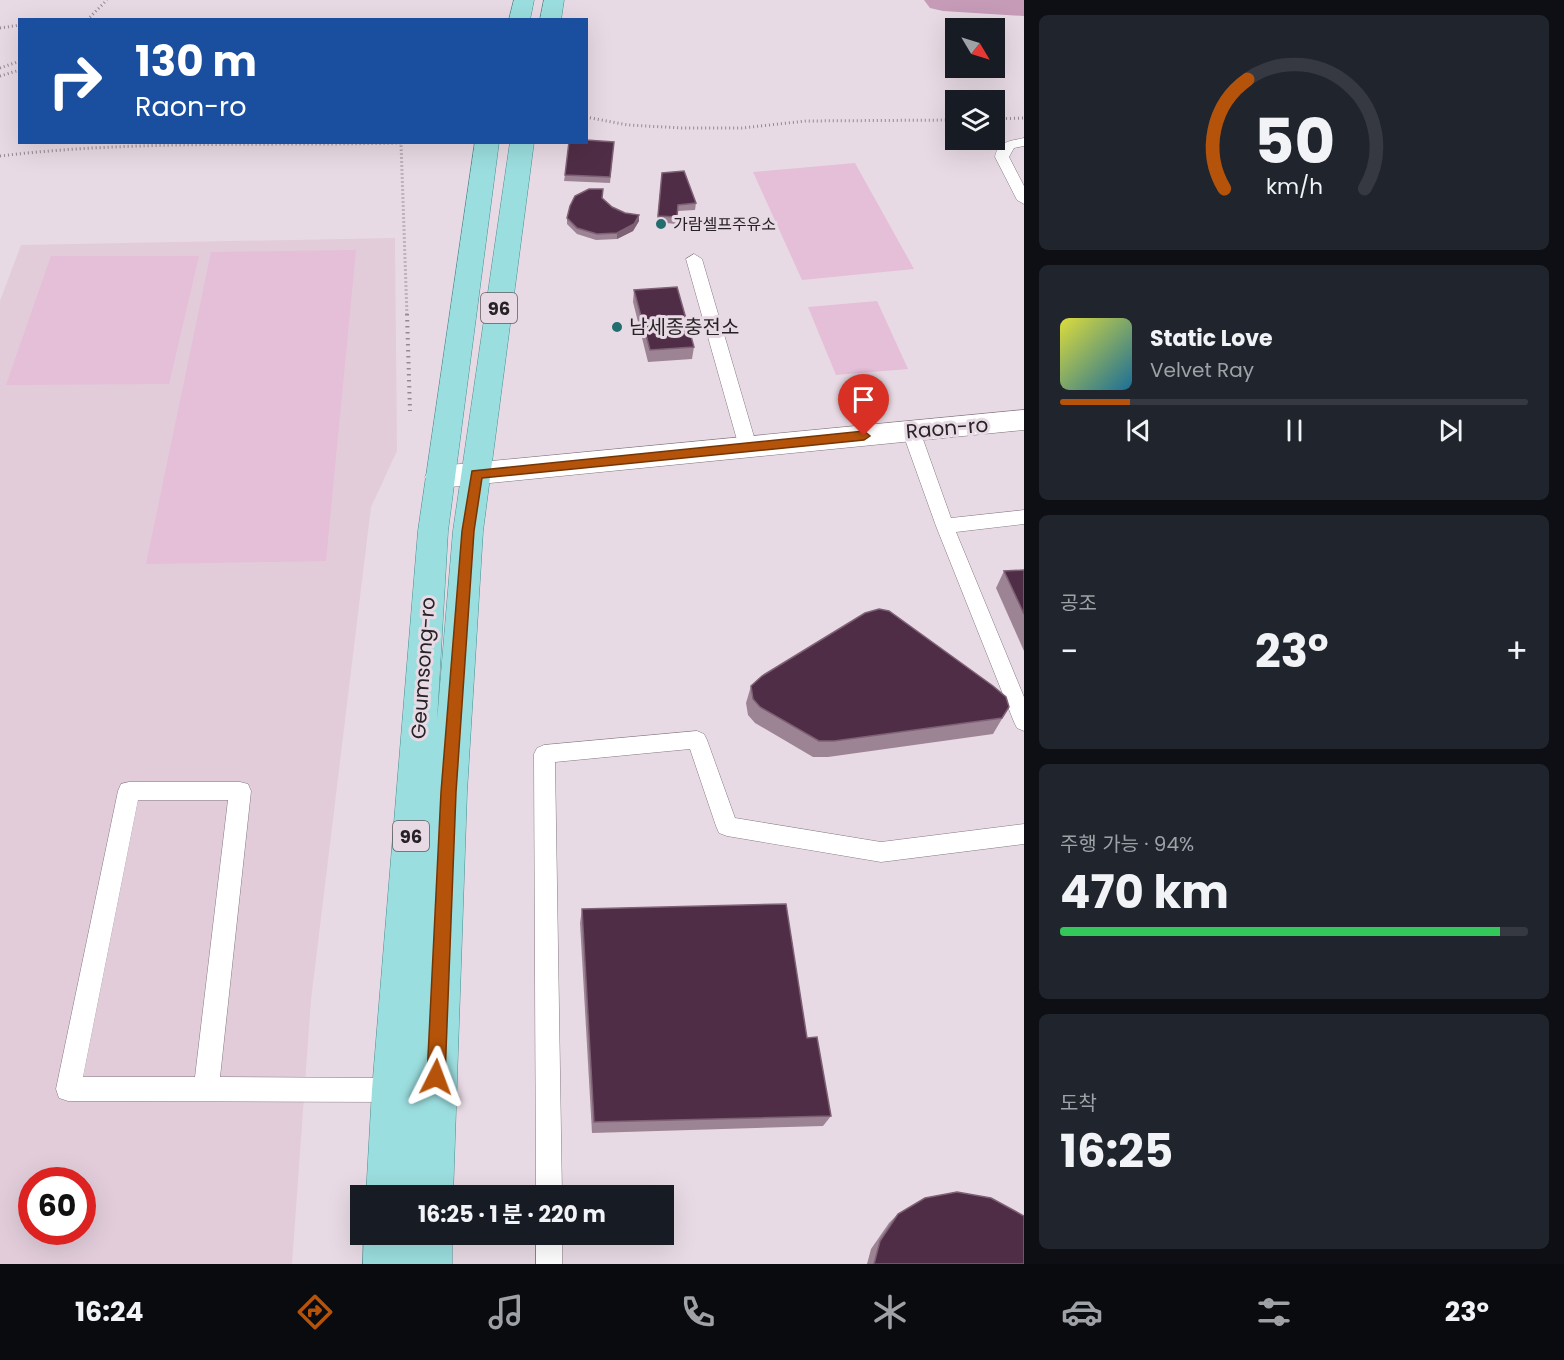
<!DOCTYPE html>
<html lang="ko">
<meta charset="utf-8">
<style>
:root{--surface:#171b24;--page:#20242c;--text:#f1f3f6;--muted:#9ea1a6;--line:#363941;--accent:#b45309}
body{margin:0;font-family:Poppins,"Noto Sans KR",sans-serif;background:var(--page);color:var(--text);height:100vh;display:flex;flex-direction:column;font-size:22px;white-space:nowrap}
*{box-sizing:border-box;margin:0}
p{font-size:20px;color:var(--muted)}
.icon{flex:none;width:33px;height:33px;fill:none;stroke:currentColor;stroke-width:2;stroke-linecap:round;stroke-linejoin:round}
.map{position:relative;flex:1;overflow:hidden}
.sheet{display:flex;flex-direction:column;gap:15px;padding:15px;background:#0d0f14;width:540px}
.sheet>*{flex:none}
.top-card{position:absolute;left:18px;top:18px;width:570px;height:126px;border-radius:0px;box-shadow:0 6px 24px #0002;background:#1a4fa0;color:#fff;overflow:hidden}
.needle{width:39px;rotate:128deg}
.fabs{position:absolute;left:945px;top:18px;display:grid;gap:12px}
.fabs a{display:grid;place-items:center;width:60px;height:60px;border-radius:0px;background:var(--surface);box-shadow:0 6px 24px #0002;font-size:30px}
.speed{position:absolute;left:18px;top:1167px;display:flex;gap:12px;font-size:30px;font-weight:700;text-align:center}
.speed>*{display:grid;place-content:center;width:78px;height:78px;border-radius:50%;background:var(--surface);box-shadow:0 6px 24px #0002;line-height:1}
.speed .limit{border:9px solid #d22;background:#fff;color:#111}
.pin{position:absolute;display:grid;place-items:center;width:51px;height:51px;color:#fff;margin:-62px -26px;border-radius:50% 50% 50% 0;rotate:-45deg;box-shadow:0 0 6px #0007}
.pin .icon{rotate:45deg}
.me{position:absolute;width:66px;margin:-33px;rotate:3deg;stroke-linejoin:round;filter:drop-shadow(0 0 4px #0008)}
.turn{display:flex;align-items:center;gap:21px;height:126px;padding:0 18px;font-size:27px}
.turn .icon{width:78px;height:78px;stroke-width:2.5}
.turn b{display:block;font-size:42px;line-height:51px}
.big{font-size:45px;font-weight:700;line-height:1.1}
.sheet .tile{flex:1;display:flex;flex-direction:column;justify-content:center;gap:9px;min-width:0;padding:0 21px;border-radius:9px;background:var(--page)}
.sheet .dial{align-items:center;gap:0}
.dial svg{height:156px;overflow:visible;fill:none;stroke:var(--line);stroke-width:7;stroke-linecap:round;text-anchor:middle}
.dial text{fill:var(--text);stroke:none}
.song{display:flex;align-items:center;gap:18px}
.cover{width:72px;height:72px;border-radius:9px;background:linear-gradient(135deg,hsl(60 70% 55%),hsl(200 70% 35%))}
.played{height:6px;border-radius:3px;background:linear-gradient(90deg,var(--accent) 15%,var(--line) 15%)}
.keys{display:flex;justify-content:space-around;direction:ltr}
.heat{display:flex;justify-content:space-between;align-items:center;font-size:33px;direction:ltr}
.charge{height:9px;border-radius:4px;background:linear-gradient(90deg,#34c759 94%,var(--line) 0)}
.trip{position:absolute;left:350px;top:1185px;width:324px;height:60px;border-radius:0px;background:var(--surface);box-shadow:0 6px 24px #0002;font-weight:700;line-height:60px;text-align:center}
.dock{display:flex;height:96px;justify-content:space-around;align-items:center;background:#090b0e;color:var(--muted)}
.dock .icon{width:42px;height:42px}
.dock .current{color:var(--accent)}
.dock b{font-size:27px;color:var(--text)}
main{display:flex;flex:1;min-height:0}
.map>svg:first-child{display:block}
.built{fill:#e2ccda;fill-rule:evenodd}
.green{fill:#e5bed8}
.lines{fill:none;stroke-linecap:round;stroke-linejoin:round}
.river{fill:#c59bb8;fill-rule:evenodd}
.lane-casing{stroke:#857981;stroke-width:1}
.secondary-casing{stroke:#857981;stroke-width:1}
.primary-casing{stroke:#488e90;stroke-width:1}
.path-far1{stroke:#938990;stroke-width:3;stroke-dasharray:1 3;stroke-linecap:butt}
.path{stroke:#938990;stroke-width:4;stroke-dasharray:1.5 4.5;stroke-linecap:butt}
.lane{fill:#fff;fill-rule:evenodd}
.secondary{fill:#fff;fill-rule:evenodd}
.primary{fill:#9bdedf;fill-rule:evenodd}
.wall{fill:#9c8495}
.shaded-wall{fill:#7e6175}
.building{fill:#502d46;stroke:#7e6175;stroke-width:1.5}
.route{fill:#b45309;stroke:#753606;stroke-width:1.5}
.poi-dot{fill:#226e6f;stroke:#e8dae4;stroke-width:2}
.labels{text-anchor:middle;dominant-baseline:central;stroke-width:6;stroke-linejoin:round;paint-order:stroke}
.far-poi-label{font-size:16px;fill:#272225;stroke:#e8dae4;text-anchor:start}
.shield{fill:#e8dae4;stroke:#61595e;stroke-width:1.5}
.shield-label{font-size:18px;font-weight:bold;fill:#272225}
.poi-label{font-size:20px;fill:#272225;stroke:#e8dae4;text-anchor:start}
.street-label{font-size:20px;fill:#272225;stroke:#e8dae4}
</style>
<main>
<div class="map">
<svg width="1024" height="1264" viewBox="0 0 1024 1264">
<rect width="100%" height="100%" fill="#e8dae4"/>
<!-- built -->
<path class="built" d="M395 238 397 451 371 507 311 1000 292 1264H0V301L21 245ZM32 1180H82V1232H32Z"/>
<!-- green -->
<g class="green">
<polygon points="855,163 914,269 802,280 753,172"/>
<polygon points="356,250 326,561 146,564 211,252"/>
<polygon points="51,256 199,256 169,384 6,385"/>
<polygon points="877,301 908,369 836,375 808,307"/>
</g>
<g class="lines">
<!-- river -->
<polygon class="river" points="924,0 1024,0 1024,16 943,11 930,8"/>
<defs>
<g id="lane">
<path d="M1024 138V146L1014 148 1009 157 1024 186V204L1017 200 995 157C998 141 1011 141 1024 138Z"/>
<polygon points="694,254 702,259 757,447 754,451 748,453 742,451 739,447 686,259"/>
<polygon points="911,425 917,427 920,431 951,518 1024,510 1024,524 956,532 1024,697 1024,731 1017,728 1014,722 936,526 902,431 905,427"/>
<polygon points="697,731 704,734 707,740 735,818 881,842 1024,824 1024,844 881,862 727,836 719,833 716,826 690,749 555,762 562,1196 536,1196 534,754 537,748 544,745"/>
<path d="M129 782H240L248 784 251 791 220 1077 393 1078 402 1081 405 1090 402 1099 393 1102 68 1101 59 1098 56 1089 118 791 121 784ZM138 800H228L195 1077H83Z"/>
<rect x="536" y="1234" width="26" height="30"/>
</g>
<polygon id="secondary" points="1024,410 1024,430 440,488 429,485 425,477 429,469 440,466"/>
<g id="primary">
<polygon points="514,0 534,0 530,20 509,20"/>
<polygon points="544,0 564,0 561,20 540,20"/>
<polygon points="475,142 499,142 448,531 437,721 453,531 510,142 534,142 483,531 467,792 453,1196 366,1196 372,1090 418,531"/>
<polygon points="364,1234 452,1234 452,1264 363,1264"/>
</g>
</defs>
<!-- lane casing -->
<use href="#lane" class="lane-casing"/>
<!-- secondary casing -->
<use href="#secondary" class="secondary-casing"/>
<!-- primary casing -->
<use href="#primary" class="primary-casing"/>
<!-- path-far1 -->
<g class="path-far1">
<polyline points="87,20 107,0"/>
<polyline points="0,28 20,25"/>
<polyline points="0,68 20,61"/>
<polyline points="0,76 20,70"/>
<polyline points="586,117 628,125 682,128 742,128 806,121 956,120"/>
<polyline points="994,119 1024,118"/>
<path d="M0 156C133 140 267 146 401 143L407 316"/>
</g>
<!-- path -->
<polyline class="path" points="407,314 410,411"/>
<!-- lane -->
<use href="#lane" class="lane"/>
<!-- secondary -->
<use href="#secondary" class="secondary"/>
<!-- primary -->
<use href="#primary" class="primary"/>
</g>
<!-- wall -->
<g class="wall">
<polygon points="614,142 610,183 564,181 565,175"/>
<polygon points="662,173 696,203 695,210 678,211 676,224 657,222"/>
<polygon points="602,199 612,207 639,221 633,231 617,239 596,240 577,234 567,224 567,218"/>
<polygon points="634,290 694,347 692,359 648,362 633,302"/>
<polygon points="1024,570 1024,651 996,588 1004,571"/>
<polygon points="751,686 1009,707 993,734 828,757 813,757 755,723 748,715 746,703"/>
<polygon points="582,909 807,1038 831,1116 823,1126 592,1133 580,923"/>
<polygon points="898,1214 1024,1264 867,1264 871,1249 889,1223"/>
</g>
<!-- shaded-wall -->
<polygon class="shaded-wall" points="639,215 639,221 633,231 617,239 617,233"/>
<!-- building -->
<g class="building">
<polygon points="586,140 614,142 610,177 565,175 569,142 586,142"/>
<polygon points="684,171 696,203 678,205 677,217 658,216 662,173"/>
<polygon points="589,189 603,189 602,198 612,207 625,213 639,215 634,224 617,233 597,234 577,228 567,218 570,206 575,196"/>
<polygon points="677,287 694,347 650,350 634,290"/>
<polygon points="1024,570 1024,614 1004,571"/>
<polygon points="879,609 889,611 993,686 1006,697 1009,707 1002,718 834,741 819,741 760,707 753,699 751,686 762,676 865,613"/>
<polygon points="786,904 807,1038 817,1037 831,1116 594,1122 582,909"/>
<polygon points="957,1192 991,1198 1024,1216 1024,1264 874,1264 880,1241 898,1214 925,1198"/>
</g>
<!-- route -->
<polygon class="route" points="864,431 870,436 864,440 482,478 474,531 456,792 445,1077 442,1083 436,1086 430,1083 427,1077 441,792 462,531 472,471"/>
<!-- markers -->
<g class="poi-dot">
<circle cx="661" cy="224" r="6"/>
<circle cx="617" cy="327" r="6"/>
</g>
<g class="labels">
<!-- far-poi labels -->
<g class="far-poi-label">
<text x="673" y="224">가람셀프주유소</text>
</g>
<!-- shield labels -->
<g class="shield">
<rect x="481" y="293" width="36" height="30" rx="4.5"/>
<rect x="393" y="821" width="36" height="30" rx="4.5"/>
</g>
<g class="shield-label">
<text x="499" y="308">96</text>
<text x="411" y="836">96</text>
</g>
<!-- poi labels -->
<g class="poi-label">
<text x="629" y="327">남세종충전소</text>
</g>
<!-- street labels -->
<g class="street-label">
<text transform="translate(947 428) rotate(-5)">Raon-ro</text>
<text transform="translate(423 668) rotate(-86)">Geumsong-ro</text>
</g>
</g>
</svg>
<div class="fabs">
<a><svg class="needle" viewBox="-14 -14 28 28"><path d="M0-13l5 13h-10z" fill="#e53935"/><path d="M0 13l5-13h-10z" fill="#9ea1a6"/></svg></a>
<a><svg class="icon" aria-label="layers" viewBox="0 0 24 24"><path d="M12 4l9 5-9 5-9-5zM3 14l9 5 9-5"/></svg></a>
</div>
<div class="speed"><div class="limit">60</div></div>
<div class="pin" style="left:864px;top:436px;background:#d93025"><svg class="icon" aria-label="arrive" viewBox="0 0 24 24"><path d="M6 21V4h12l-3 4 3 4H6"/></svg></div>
<svg class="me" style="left:436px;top:1077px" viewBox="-20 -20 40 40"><path d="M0-17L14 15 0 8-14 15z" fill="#b45309" stroke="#fff" stroke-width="4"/></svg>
<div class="trip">16:25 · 1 분 · 220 m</div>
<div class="top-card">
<div class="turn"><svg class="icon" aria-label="right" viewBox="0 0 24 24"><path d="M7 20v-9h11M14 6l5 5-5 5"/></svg><div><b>130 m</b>Raon-ro</div></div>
</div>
</div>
<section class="sheet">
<div class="tile dial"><svg viewBox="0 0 100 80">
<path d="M14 69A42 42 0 1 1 86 69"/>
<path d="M14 69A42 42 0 0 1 26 13" stroke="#b45309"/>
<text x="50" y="56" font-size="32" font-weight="700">50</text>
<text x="50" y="72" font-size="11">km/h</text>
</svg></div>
<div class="tile">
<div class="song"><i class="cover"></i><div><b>Static Love</b><p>Velvet Ray</p></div></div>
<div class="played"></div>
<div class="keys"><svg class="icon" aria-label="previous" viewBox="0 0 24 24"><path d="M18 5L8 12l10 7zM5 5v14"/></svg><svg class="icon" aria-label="pause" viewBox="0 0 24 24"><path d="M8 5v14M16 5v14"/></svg><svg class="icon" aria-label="next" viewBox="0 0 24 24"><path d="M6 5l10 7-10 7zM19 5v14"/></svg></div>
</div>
<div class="tile"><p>공조</p>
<div class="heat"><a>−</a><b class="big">23°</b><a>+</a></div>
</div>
<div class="tile"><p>주행 가능 · 94%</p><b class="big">470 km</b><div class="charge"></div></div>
<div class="tile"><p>도착</p><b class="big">16:25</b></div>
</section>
</main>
<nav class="dock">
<b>16:24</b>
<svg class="icon current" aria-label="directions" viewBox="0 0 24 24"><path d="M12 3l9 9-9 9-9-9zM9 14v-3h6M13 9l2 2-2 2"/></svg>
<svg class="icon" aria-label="music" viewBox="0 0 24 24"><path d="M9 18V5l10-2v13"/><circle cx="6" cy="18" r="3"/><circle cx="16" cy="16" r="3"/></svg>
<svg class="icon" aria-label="phone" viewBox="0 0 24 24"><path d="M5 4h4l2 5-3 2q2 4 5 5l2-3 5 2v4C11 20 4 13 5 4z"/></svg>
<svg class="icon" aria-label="climate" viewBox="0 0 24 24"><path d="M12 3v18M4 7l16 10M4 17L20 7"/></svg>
<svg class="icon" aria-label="car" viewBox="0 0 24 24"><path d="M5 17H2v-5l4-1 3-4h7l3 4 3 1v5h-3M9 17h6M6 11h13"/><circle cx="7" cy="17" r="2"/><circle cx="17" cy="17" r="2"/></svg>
<svg class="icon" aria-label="filters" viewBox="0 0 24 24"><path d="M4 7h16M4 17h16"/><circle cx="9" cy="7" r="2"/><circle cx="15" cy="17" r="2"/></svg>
<b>23°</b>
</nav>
